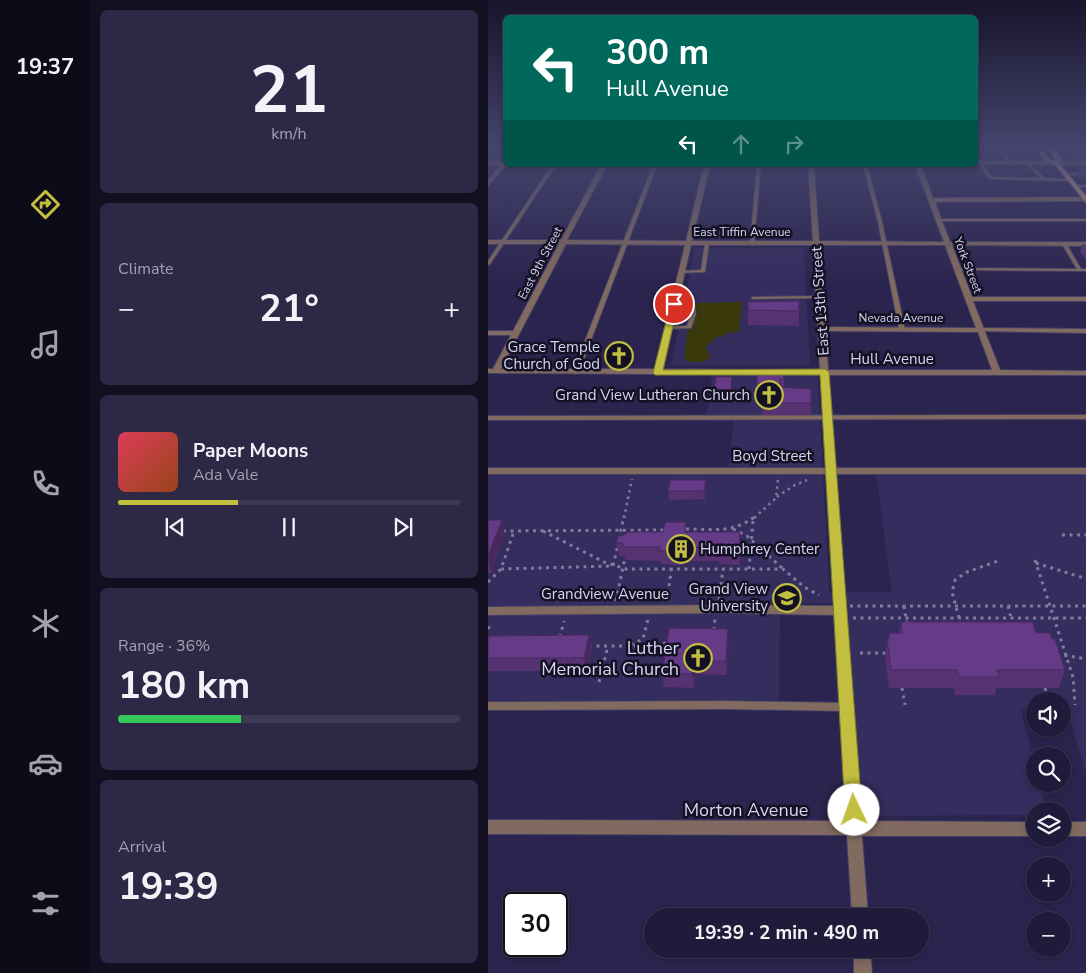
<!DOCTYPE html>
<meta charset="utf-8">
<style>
:root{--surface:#201b3a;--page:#2d2845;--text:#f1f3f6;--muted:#a2a1af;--line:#3d3954;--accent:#c1be40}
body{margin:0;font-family:"Nunito Sans",sans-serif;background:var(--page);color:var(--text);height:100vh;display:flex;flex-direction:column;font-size:19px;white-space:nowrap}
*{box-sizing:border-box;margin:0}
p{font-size:16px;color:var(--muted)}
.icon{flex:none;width:28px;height:28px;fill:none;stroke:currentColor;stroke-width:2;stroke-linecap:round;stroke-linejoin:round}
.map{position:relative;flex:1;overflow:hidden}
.drawer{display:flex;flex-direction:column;gap:10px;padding:10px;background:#120f20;width:398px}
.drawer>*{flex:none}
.top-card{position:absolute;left:15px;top:15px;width:475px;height:152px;border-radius:8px;box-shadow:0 2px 8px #0003,0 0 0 1px var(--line);background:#00695c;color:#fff;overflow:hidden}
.controls{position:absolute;left:538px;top:692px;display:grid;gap:10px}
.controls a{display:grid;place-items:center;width:45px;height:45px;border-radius:50%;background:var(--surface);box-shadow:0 2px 8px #0003,0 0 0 1px var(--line);font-size:25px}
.speed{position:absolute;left:15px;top:892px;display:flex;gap:10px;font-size:25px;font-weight:700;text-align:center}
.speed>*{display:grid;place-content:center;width:65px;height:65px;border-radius:50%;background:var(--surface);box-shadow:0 2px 8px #0003,0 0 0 1px var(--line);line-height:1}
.speed .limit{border:2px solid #111;border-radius:8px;background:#fff;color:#111}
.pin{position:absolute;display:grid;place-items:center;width:42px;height:42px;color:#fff;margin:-21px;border:2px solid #fff;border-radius:50%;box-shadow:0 1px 5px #0007}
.me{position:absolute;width:55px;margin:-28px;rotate:357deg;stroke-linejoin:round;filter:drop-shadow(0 0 4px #0008)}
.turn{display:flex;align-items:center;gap:18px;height:105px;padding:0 20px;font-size:22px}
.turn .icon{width:65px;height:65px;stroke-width:2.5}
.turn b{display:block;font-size:35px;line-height:42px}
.lanes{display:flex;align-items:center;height:48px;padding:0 20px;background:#0003;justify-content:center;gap:25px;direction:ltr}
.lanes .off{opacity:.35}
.big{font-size:38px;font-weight:700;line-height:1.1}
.drawer .card{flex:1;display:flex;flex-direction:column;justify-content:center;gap:8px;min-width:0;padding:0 18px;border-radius:8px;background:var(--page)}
.drawer .dial{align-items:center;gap:0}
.dial b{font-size:65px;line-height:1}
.song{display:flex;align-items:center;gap:15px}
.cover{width:60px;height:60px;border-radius:8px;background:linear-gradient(135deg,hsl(350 70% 55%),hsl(20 70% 35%))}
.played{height:5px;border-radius:2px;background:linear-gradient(90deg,var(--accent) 35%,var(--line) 35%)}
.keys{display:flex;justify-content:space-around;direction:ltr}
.heat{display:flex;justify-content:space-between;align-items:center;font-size:28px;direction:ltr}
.charge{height:8px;border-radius:4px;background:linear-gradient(90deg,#34c759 36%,var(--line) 0)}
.trip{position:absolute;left:156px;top:908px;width:285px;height:50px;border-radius:25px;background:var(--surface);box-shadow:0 2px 8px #0003,0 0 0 1px var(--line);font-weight:700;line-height:50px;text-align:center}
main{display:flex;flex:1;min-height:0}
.dock{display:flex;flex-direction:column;width:90px;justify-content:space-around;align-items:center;background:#0d0b17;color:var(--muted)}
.dock .icon{width:35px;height:35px}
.dock .on{color:var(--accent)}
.dock b{font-size:22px;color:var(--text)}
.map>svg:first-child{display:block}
.built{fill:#352d5e}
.green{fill:#3a390c}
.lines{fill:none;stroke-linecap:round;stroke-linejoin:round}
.service-casing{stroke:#464068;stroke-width:2}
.minor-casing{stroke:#464068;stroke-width:2}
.primary-casing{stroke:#464068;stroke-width:2}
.path-far1{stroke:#7f7b9d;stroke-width:2.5;stroke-dasharray:2.5 4;stroke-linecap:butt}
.path{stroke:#7f7b9d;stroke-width:3;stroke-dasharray:3 4.5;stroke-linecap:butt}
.service{fill:#816b60;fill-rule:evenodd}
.minor{fill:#816b60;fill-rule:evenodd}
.primary{fill:#d7a992;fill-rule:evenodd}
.wall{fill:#573273}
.shaded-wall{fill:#47295e}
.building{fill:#653a86;stroke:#47295e}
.route{fill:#c1be40;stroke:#7d7c2a}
.labels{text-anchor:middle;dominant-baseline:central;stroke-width:5;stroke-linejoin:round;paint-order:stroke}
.far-street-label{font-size:12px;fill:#d6d5f0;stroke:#141124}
.street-label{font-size:15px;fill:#d6d5f0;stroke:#141124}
.poi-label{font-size:15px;fill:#d6d5f0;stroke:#141124;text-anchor:end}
.near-poi-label{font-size:18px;fill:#d6d5f0;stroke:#141124;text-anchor:end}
.near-street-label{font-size:18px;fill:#d6d5f0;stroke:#141124}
</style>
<main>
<nav class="dock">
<b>19:37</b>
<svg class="icon on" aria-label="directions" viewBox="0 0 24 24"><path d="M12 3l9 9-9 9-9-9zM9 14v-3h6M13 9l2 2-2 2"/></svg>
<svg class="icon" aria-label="music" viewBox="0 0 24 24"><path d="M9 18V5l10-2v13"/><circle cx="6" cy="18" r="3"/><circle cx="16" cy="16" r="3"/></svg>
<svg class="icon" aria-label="phone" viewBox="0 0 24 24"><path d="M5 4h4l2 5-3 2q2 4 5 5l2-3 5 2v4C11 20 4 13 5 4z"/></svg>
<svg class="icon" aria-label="climate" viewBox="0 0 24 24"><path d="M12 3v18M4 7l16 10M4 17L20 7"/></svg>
<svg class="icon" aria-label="car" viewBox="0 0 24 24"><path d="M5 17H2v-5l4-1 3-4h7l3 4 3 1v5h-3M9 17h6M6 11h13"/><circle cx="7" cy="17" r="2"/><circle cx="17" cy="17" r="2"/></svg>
<svg class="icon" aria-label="filters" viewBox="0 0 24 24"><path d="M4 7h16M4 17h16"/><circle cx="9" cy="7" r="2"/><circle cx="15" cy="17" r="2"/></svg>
</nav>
<section class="drawer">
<div class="card dial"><b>21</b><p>km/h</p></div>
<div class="card"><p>Climate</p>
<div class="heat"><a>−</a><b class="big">21°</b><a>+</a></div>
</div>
<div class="card">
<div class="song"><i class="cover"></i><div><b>Paper Moons</b><p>Ada Vale</p></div></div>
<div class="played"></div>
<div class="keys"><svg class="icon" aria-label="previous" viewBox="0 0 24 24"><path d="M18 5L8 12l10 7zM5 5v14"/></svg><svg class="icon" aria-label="pause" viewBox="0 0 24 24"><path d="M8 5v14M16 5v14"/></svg><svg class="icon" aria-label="next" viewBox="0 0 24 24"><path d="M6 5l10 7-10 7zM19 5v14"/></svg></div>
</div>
<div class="card"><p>Range · 36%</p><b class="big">180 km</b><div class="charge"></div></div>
<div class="card"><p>Arrival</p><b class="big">19:39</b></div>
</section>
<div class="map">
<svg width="599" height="973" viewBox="0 0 599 973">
<rect width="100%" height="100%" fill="#2b244e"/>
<!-- built -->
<g class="built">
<polygon points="207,248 316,248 322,365 183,365"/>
<polygon points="224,375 325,375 330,378 341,592 404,592 388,474 598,475 598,774 579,710 574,709 574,701 546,701 546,709 533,710 546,761 546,784 552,784 559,811 546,811 546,815 383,816 375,812 373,807 358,603 292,603 291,700 0,701 0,474 240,474 246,421 218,421"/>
</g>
<!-- green -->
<polygon class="green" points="254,302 251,332 239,333 235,337 230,336 218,347 223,358 215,362 202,362 196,358 203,303"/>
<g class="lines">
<defs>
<g id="service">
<polygon points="488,146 550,146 552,147 550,148 514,148 524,164 522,165 520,164 511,148 488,148"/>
<polygon points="578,146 582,146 591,156 599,157 599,159 589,158"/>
<polygon points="491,162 493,162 503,177 553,178 539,165 539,163 540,163 557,178 582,179 584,180 582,181 502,179 500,178"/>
<polygon points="64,165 68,165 2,264 0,265 0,261"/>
<polygon points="165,165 169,165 91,372 88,374 86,373 85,372"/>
<polygon points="269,165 273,165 266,244 264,245 262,244"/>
<polygon points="375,165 379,165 394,222 417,329 414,331 411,329 390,222"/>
<polygon points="577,173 599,173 599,175 576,175 575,174"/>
<polygon points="586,185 599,185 599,187 585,187 584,186"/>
<rect x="450" y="219" width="149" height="2"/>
<polygon points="217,243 221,244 217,272 191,273 191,272 193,271 213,270"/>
<polygon points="574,243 578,243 593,269 599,269 599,271 469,270 467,269 469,268 589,269 574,244"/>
<polygon points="332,296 334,296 334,298 265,299 263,298 265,297"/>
<polygon points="185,302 207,306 208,314 203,328 178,329 178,327 180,326 199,326 202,314 202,308 183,305 182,304"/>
<polygon points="492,328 599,329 599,333 490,331 490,329"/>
<polygon points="0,331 28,331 31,333 28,335 0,335"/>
<polygon points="599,415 599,419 0,420 0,416"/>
<polygon points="238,701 359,703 362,704 364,707 362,710 359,711 238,709 0,710 0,702"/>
</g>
<g id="minor">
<polygon points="16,159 18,159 18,165 0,186 0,180 12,165 0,165 0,161 14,161"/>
<polygon points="599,161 599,165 488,164 488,161"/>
<path d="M113 165H119L79 240 198 241 216 165H222L204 241H325L320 165H326L331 241 456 242 427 165H433L445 198 599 197V201L447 202 462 242H599V246L464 245 484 297H599V301H485L512 370 599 371V375H341L348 468H599V474H348L373 821 546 822V836H374L380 916H364L359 835 0 834V820L358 821 346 615 240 613 0 615V607L240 605 346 606 338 474H0V468H338L333 375 173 374 170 375 167 374 0 373V369H5L71 244H0V240H73ZM78 244 197 245 167 369H13ZM203 245H325L332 370 175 369ZM331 245H457L488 328 337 327ZM338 331 490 332 504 370H340Z"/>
<rect x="574" y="822" width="25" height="14"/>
<polygon points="366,949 382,949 384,973 366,973"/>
</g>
<polygon id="primary" points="546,146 552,146 560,158 567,161 560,146 566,146 574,159 572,164 599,197 599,204 567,165 556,160"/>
</defs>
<!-- service casing -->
<use href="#service" class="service-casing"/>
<!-- minor casing -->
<use href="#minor" class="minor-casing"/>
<!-- primary casing -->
<use href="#primary" class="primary-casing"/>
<!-- path-far1 -->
<g class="path-far1">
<polyline points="289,497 305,486 319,480"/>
<polyline points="136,518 144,479"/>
<polyline points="266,518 288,498 290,480"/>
</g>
<!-- path -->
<g class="path">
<path d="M198 529C227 529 243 534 268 516"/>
<polyline points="245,529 259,536 294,568"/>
<polyline points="15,531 177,530"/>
<polyline points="55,531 116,562 138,569 295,569 316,587 331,595"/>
<polyline points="574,535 599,535"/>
<polyline points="131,539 136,516"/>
<polyline points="547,560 585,677 587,705"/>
<polyline points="548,563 599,579"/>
<polyline points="13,569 125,566 130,545"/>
<polyline points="261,569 265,520"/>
<polyline points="0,582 13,569 26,531"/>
<polyline points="231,600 235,569"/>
<polyline points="128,601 137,557"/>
<polyline points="179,601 184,564"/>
<polyline points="362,606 599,606"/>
<polyline points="416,606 419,625"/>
<polyline points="520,606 523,618"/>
<polyline points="365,618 599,618"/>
<polyline points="471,618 464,592 467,580 479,572 513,560"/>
<polyline points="0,629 3,623"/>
<polyline points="226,630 227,618"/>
<polyline points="72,637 76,621"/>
<polyline points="143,645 155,639 160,619"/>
<polyline points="101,646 173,646 181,640"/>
<polyline points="372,653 399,653"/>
<polyline points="569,654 599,659"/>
<polyline points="111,682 120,646"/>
<polyline points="414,688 417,705"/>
<polyline points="557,688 561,701"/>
</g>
<!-- service -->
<use href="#service" class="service"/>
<!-- minor -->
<use href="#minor" class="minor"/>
<!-- primary -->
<use href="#primary" class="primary"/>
</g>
<!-- wall -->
<g class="wall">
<polygon points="585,146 599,148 599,156 593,156"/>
<polygon points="591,169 599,169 599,179 593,179 589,175"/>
<polygon points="594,245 599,245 599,261 592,252"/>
<polygon points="311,301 311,326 260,325 260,310"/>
<polygon points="269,369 296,379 296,387 323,403 323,415 274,415 274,407 273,407 273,403 269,403"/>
<polygon points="244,385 243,399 226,397 226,389"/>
<polygon points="218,489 217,499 181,500 180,491"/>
<polygon points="0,520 17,534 6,564 6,566 4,573 0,573"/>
<polygon points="199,532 253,545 252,565 231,564 231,561 196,561 195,565 173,564 173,561 137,560 137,557 131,555 128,542"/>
<polygon points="413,622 548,633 564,639 577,670 571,688 508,688 507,695 467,695 466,688 401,688 397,657 399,639 400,639 401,633 411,633"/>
<polygon points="101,635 104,648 99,671 0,671 0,636"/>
<polygon points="241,642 239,675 208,674 206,688 176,687 174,674"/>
</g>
<!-- shaded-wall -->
<g class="shaded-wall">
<polygon points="244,377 244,385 243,399 243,390"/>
<polygon points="218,480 218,489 217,499 216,491"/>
<polygon points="14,520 17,534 6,564 6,566 4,573 0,560 1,553"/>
<polygon points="252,532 253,545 252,565 251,551"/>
<polygon points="195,547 196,561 195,565 194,551"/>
<polygon points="240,629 241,642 239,675 238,661"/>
<polygon points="101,635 104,648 99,671 96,658"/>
<polygon points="206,661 208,674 206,688 204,674"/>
</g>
<!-- building -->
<g class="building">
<polygon points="588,146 597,146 599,148 599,153 594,153"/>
<polygon points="591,169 599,169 599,173 594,173"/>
<polygon points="594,245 599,245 599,252"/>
<polygon points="311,301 311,311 260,310 260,302"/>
<polygon points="269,369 294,369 296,379 292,379 292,387 323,389 323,403 274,403 274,395 272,395 274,390 269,391"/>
<polygon points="228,377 244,377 243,390 226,389"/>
<polygon points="182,480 218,480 216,491 180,491"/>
<polygon points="0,520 14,520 1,553 2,553 0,559"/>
<polygon points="177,522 198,522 197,532 252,532 251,551 231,551 231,548 195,547 194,551 172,551 172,547 135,547 136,544 128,542 130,537 138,534 139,532 175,532"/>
<polygon points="413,622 545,622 548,633 562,633 564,639 567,639 577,670 509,670 511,677 471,677 469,670 403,670 399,639 401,639 401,633 414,633"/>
<polygon points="181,628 240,629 238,661 206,661 204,674 174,674"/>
<polygon points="101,635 96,658 0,658 0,636"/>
</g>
<!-- sky -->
<linearGradient id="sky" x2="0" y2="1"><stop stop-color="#18142b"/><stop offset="0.52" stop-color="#44456e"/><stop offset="1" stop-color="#44456e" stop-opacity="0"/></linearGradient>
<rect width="599" height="282" fill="url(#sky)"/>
<!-- route -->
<polygon class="route" points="183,302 190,304 175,370 337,369 341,372 374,810 371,816 366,818 360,816 357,810 332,375 167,375 165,373"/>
<!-- icons -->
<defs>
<symbol id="church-ring" viewBox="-11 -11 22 22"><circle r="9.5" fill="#141124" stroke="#c1be40" stroke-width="1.5"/><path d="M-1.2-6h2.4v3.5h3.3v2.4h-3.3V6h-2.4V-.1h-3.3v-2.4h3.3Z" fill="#c1be40"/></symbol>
<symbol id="building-ring" viewBox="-11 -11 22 22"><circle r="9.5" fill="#141124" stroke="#c1be40" stroke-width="1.5"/><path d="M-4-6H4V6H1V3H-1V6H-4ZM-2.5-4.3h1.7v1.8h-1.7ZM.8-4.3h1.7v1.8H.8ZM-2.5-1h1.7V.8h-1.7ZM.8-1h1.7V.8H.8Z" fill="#c1be40"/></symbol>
<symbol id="university-ring" viewBox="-11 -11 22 22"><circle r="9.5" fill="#141124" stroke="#c1be40" stroke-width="1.5"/><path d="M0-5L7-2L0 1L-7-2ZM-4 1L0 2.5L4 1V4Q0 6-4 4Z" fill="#c1be40"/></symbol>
</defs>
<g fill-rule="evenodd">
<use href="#church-ring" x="115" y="340" width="32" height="32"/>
<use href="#church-ring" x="265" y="379" width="32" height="32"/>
<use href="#building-ring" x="177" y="533" width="32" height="32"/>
<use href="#university-ring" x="283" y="582" width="32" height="32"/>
<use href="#church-ring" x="194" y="642" width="32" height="32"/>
</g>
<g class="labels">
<!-- far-street labels -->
<g class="far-street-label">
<text x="254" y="232">East Tiffin Avenue</text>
<text transform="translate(52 263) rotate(-62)">East 9th Street</text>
<text transform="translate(480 265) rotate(69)">York Street</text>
<text x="413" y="318">Nevada Avenue</text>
</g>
<!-- street labels -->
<g class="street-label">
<text transform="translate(332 301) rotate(-94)">East 13th Street</text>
<text x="404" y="359">Hull Avenue</text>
<text x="284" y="456">Boyd Street</text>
<text x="117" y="594">Grandview Avenue</text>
</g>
<!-- poi labels -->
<g class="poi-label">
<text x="112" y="347">Grace Temple<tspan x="112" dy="17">Church of God</tspan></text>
<text x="262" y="395">Grand View Lutheran Church</text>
<text x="212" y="549" text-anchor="start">Humphrey Center</text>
<text x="280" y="589">Grand View<tspan x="280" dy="17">University</tspan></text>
</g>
<!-- near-poi labels -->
<g class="near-poi-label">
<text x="191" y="648">Luther<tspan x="191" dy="21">Memorial Church</tspan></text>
</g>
<!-- near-street labels -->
<g class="near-street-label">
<text x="258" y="810">Morton Avenue</text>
</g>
</g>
</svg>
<div class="controls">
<a><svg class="icon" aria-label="sound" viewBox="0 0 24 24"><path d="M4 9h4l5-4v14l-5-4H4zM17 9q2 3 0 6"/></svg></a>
<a><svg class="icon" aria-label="search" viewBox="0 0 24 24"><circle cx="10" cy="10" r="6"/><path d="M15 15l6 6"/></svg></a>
<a><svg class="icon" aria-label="layers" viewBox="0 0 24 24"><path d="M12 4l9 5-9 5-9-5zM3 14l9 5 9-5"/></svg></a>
<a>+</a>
<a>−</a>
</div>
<div class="speed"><div class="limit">30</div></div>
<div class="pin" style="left:186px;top:304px;background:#d93025"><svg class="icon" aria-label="arrive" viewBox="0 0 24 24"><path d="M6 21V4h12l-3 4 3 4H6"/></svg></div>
<svg class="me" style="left:366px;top:810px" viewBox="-20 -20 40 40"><circle r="19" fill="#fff"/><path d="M0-13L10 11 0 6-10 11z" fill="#c1be40"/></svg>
<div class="trip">19:39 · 2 min · 490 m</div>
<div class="top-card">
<div class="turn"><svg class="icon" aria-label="left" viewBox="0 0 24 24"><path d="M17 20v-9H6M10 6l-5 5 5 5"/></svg><div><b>300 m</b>Hull Avenue</div></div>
<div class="lanes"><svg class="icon" aria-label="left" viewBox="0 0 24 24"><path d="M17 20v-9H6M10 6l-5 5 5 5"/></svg><svg class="icon off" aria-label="ahead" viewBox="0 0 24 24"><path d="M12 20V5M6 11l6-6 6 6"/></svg><svg class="icon off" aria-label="right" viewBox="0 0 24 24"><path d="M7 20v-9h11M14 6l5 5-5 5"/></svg></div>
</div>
</div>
</main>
